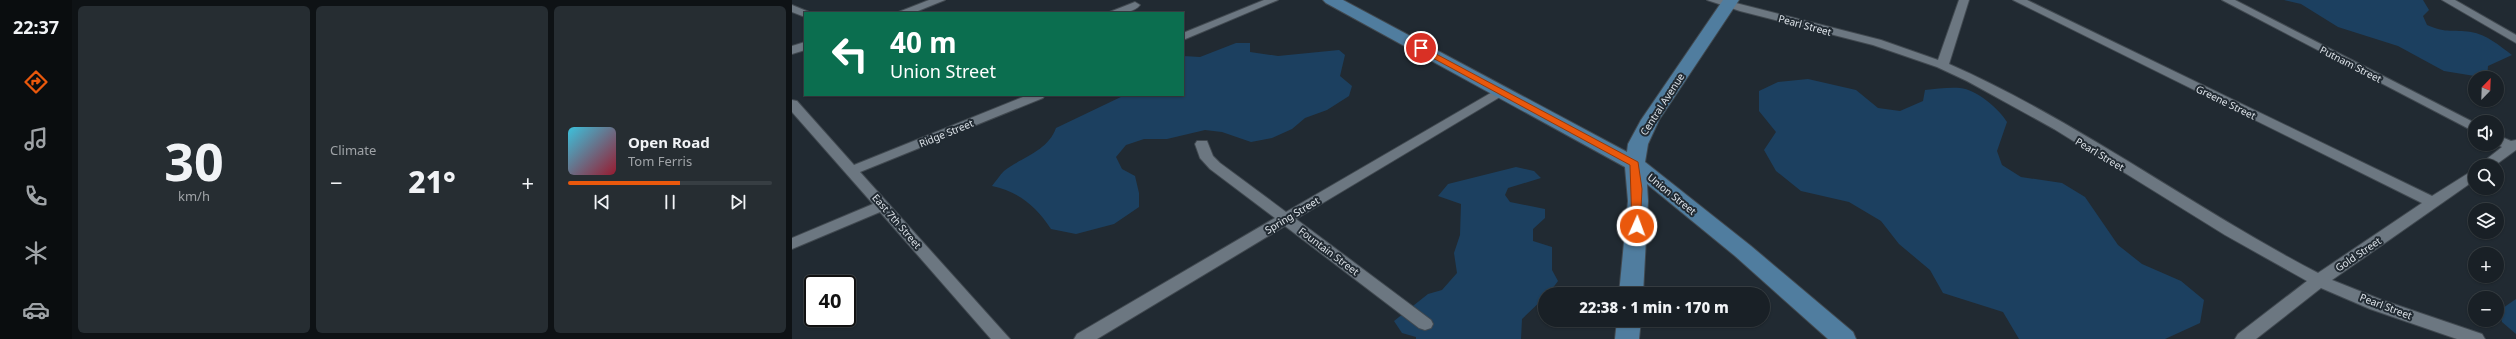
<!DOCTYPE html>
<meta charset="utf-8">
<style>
:root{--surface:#192026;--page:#262d32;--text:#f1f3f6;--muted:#9fa3a7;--line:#373e43;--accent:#ea580c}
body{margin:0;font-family:"Noto Sans",sans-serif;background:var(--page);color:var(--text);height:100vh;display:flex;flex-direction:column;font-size:15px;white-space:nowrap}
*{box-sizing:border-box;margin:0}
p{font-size:13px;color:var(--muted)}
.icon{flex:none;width:22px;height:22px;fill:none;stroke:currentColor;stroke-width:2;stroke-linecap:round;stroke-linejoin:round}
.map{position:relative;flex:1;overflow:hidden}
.drawer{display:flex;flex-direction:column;gap:6px;padding:6px;background:#0e1215;width:720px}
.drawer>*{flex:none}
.banner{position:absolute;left:12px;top:12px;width:380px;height:84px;border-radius:0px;box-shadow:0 1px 3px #0004,0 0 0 1px var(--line);background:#0b6e4f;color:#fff;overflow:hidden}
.needle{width:26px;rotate:23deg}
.tools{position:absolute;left:1676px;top:71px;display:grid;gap:8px}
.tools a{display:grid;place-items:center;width:36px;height:36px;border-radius:50%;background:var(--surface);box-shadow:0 1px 3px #0004,0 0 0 1px var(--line);font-size:20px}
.speed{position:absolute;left:12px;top:275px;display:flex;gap:8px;font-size:20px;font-weight:700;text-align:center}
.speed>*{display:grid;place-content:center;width:52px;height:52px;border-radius:50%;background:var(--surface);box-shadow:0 1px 3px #0004,0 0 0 1px var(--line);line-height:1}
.speed .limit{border:2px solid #111;border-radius:6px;background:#fff;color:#111}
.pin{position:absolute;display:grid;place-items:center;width:34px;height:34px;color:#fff;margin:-17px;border:2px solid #fff;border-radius:50%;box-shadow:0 1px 4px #0007}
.me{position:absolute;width:44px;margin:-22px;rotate:2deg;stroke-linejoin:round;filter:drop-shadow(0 0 3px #0008)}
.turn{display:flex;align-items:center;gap:14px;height:84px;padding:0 20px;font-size:18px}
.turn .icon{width:52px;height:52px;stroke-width:2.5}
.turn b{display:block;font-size:28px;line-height:34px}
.big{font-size:30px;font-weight:800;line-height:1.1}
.drawer .widget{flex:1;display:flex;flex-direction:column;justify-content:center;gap:6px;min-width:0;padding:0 14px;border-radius:6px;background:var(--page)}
.drawer .dial{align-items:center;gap:0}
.dial b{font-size:52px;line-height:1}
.song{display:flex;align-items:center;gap:12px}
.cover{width:48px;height:48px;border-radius:6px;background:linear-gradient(135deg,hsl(190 70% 55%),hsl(350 70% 35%))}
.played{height:4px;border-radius:2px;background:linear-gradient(90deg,var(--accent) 55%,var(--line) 55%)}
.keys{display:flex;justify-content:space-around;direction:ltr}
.heat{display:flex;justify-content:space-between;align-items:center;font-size:22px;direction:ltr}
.drawer .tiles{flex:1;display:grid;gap:6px;grid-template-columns:repeat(3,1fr)}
.trip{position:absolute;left:746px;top:287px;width:232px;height:40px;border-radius:20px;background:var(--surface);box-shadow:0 1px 3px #0004,0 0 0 1px var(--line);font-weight:800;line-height:40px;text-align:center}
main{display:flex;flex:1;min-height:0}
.menu{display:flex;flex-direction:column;width:72px;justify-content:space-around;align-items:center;background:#0a0d0f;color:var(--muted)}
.menu .icon{width:28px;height:28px}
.menu .on{color:var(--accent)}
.menu b{font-size:18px;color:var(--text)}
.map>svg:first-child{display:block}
.green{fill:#1c4060}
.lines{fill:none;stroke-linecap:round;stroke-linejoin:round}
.street-casing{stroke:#414950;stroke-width:2}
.secondary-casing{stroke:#414950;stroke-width:2}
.street{fill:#6c7781;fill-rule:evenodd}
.secondary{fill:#507d9f;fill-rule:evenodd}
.route{fill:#ea580c;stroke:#983908}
.labels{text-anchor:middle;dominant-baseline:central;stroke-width:4;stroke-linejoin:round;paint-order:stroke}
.street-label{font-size:10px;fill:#dee4ea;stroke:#212a32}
</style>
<main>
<nav class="menu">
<b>22:37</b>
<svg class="icon on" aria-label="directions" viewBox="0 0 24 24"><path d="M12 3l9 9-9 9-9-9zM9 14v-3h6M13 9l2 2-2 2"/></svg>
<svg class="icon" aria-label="music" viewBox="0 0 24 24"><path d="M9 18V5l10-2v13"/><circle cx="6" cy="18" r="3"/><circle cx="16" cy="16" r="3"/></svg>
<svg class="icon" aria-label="phone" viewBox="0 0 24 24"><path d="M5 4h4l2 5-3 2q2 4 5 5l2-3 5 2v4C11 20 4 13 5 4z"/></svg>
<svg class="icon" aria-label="climate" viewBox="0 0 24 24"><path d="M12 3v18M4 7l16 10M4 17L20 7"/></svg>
<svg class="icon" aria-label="car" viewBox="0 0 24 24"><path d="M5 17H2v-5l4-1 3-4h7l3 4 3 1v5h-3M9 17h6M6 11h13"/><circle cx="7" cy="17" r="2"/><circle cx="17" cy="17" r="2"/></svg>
</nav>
<section class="drawer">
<div class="tiles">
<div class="widget dial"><b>30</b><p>km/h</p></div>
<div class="widget"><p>Climate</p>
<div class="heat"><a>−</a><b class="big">21°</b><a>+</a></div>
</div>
<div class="widget">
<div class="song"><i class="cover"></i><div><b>Open Road</b><p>Tom Ferris</p></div></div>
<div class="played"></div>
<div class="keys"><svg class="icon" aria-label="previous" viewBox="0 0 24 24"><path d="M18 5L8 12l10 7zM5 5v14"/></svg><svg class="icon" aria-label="pause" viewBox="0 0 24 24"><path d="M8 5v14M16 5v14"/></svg><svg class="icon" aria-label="next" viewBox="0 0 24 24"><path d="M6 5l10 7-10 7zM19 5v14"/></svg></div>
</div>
</div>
</section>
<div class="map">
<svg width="1724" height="339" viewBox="0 0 1724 339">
<rect width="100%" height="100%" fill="#212a32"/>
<!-- green -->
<g class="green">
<path d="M1492 0H1631L1637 10 1631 16 1635 25C1656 34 1660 29 1679 32 1694 34 1708 46 1720 55L1696 66 1695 78 1652 71 1606 46 1546 27 1509 4Z"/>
<path d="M444 43H458V52L486 56 547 50 553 55 548 76 560 86 557 96 535 110 513 118 500 129 480 138 459 142 430 132 413 130 375 139H352L334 145 324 157 330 169 343 176 347 193V207L322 224 284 234 259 229C244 206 227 192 200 186 204 181 208 175 212 171 230 157 256 151 264 128L333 95H391V56L408 57Z"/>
<path d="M1016 79 1064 90 1086 108 1108 111 1131 101 1133 90C1144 89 1157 87 1168 88 1184 89 1207 109 1215 122L1205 151 1210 165 1229 177 1270 183 1293 197 1326 245 1350 264 1389 281 1412 300 1408 323 1373 339H1227L1211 312 1151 293 1138 270 1107 244 1089 221 1057 202 1009 191 984 171 972 150 984 132 967 111V91L986 82Z"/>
<polygon points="724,167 742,171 749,178 716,188 713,195 718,202 753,209 753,218 741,229 741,241 760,247 760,270 766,281 757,293 753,294 753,297 730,319 729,339 624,339 624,337 610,333 602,321 636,294 650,290 665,273 662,253 668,235 669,204 646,196 656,184"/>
<polygon points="1724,299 1724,334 1710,322 1708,310"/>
</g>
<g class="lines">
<defs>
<g id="street">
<polygon points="137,0 153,0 121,13 104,13"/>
<polygon points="472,0 486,0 391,40 391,33"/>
<path d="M915 0H932L1089 40 1146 60 1167 0H1177L1157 64C1286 121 1401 208 1526 273L1630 203 1221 0H1235L1640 196 1683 169V180L1540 280 1590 300 1690 334 1693 339H1665L1578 309 1529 288 1464 339H1443L1446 334 1515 281 1433 235 1262 129 1175 81 1145 67 1081 45 948 11Z"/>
<polygon points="1430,0 1443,0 1683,123 1683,132"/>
<polygon points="1650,0 1663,0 1724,35 1724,43"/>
<path d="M343 2 348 5C341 14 326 13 315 13Z"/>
<polygon points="0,5 17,12 18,13 13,13 13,17 0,12"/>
<polygon points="13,42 13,50 0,54 0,46"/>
<polygon points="709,87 715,91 713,94 504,219 639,320 641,324 639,328 633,330 627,328 493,226 305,339 282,339 285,334 483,218 418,169 408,158 403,144 405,141 415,141 421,156 428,163 494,212"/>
<polygon points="236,95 253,95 251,98 68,172 218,339 199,339 88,212 0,249 0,238 81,204 0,112 0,100 5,101 62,165"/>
<polygon points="1705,135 1719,141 1724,140 1724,150 1702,166 1686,166 1710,147 1704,144"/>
</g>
<g id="secondary">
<polygon points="531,0 551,0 835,152 836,144 849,120 931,0 947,0 867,120 856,144 853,162 959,246 1061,332 1064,339 1036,339 943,256 855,184 856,201 851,294 827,294 836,201 833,167 534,3"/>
<polygon points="825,320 849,320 847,339 823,339"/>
</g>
</defs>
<!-- street casing -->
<use href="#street" class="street-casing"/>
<!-- secondary casing -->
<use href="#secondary" class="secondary-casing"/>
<!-- street -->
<use href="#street" class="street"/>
<!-- secondary -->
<use href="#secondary" class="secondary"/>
</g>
<!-- route -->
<polygon class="route" points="626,47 631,47 846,162 850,189 848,228 845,229 840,226 838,165 626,50"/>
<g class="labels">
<!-- street labels -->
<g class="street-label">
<text transform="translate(1013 25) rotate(15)">Pearl Street</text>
<text transform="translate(1559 64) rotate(27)">Putnam Street</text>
<text transform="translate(1434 102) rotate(26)">Greene Street</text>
<text transform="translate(870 104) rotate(-57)">Central Avenue</text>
<text transform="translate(154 133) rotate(-22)">Ridge Street</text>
<text transform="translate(1308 154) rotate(31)">Pearl Street</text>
<text transform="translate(880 194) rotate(39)">Union Street</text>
<text transform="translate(500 215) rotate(-31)">Spring Street</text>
<text transform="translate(105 221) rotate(49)">East 7th Street</text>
<text transform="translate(537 251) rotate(37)">Fountain Street</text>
<text transform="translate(1566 254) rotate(-34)">Gold Street</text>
<text transform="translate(1594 306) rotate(21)">Pearl Street</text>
</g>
</g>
</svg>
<div class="tools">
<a><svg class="needle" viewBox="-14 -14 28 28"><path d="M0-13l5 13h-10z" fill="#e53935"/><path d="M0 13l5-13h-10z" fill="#9fa3a7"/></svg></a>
<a><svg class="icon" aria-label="sound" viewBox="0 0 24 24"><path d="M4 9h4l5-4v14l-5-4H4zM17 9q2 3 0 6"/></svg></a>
<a><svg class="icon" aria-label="search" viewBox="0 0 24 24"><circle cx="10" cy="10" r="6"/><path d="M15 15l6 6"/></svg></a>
<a><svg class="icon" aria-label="layers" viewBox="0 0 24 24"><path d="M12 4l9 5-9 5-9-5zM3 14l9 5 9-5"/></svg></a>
<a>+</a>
<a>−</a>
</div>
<div class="speed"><div class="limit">40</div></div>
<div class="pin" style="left:629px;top:48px;background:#d93025"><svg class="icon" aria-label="arrive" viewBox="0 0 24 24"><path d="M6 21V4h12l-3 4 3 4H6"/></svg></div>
<svg class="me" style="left:845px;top:226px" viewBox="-20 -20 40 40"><circle r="17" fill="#ea580c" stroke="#fff" stroke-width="3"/><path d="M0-11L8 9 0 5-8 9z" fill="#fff"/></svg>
<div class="trip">22:38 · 1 min · 170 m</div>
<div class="banner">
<div class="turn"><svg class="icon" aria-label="left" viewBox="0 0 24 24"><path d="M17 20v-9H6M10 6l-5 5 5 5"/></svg><div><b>40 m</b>Union Street</div></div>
</div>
</div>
</main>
